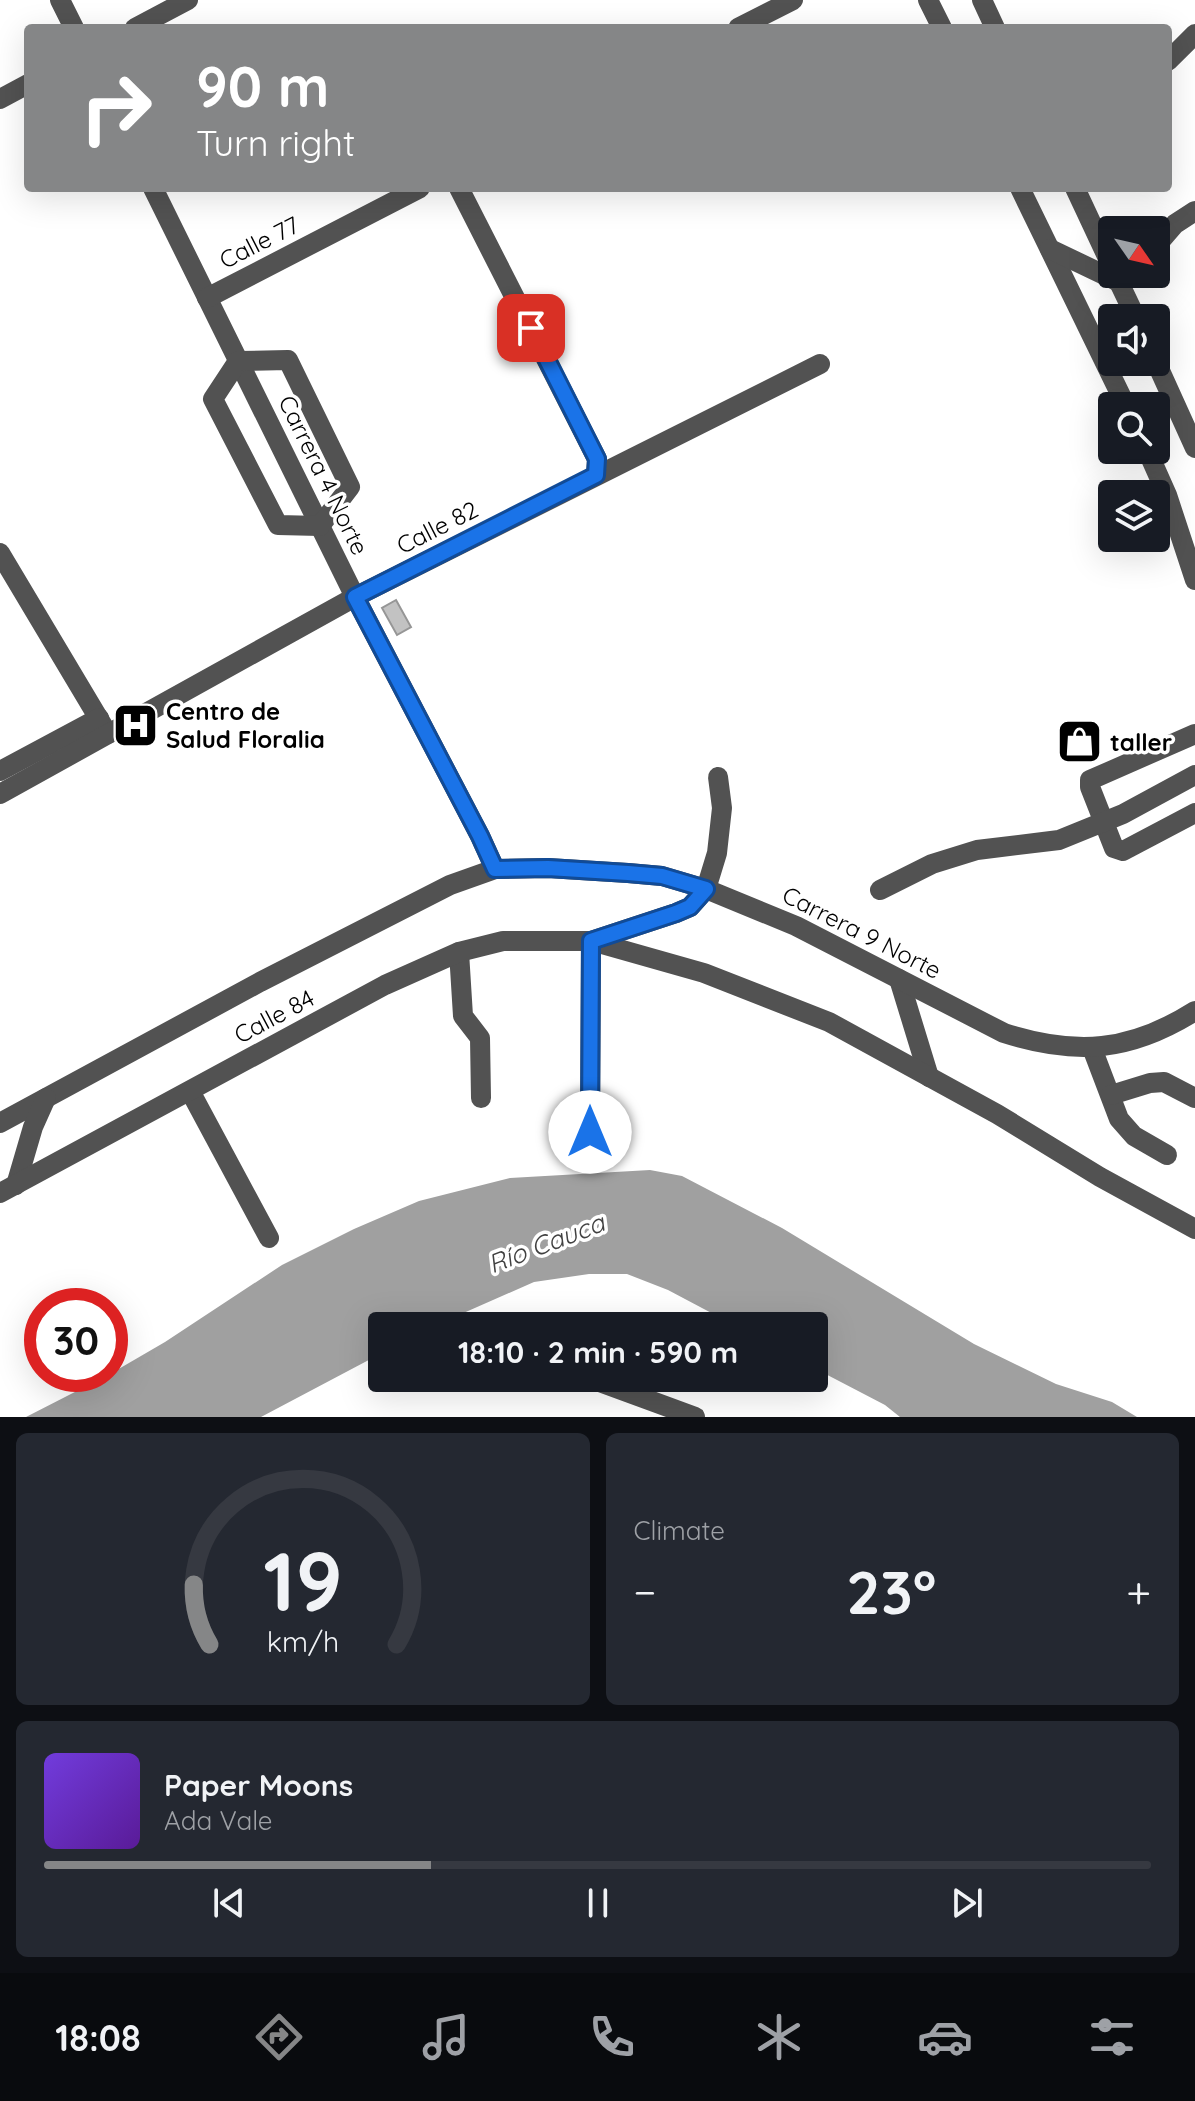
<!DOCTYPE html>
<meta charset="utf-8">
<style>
:root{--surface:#171b24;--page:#242831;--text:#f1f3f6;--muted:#9ea1a6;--line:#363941;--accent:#858687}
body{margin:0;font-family:Quicksand,sans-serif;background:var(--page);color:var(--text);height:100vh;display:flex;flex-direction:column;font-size:30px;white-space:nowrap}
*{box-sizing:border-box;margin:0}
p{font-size:26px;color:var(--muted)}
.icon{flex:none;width:44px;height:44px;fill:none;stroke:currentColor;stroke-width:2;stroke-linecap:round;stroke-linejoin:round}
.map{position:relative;height:1417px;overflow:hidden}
.drawer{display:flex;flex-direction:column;gap:16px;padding:16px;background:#0d0f14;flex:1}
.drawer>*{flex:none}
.guide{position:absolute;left:24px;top:24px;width:1148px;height:168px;border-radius:8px;box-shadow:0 8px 32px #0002;background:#858687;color:#fff;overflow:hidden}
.needle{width:52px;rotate:124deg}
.tools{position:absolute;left:1098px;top:216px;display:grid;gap:16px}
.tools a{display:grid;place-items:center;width:72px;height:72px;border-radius:8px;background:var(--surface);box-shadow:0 8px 32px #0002;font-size:40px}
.speed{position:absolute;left:24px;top:1288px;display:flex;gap:16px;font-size:40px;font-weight:700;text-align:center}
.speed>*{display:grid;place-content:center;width:104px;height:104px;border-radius:50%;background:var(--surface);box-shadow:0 8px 32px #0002;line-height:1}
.speed .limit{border:12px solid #d22;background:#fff;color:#111}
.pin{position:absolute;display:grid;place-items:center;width:68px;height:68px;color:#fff;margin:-34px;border-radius:16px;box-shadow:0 4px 12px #0006}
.me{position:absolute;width:88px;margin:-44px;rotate:0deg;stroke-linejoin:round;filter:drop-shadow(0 0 6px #0008)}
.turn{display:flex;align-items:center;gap:28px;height:168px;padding:0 40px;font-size:36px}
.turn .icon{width:104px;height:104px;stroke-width:2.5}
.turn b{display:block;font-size:56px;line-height:68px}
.big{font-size:60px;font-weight:800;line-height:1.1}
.drawer .widget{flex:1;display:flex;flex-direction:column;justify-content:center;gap:12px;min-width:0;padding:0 28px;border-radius:12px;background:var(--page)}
.drawer .dial{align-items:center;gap:0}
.dial svg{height:208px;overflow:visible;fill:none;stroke:var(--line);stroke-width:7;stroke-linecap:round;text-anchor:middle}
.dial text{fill:var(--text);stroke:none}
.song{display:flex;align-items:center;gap:24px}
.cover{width:96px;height:96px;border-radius:12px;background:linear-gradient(135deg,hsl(260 70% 55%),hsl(270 70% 35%))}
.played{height:8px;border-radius:4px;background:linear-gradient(90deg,var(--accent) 35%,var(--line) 35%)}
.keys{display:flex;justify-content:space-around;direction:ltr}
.heat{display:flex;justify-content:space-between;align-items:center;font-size:44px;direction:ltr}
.drawer .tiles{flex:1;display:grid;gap:16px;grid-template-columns:1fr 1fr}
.widget:last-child{grid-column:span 2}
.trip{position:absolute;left:368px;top:1312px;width:460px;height:80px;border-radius:8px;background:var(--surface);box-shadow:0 8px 32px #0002;font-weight:800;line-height:80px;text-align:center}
.dock{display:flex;height:128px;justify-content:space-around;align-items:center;background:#090b0e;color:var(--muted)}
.dock .icon{width:56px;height:56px}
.dock .active{color:var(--accent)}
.dock b{font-size:36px;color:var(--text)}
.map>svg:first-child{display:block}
.water{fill:#a0a0a0}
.building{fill:#c2c2c2;stroke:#969696;stroke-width:2}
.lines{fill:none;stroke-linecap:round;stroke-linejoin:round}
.minor{stroke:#525252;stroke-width:20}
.route-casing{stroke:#114b97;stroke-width:20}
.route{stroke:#1a73e8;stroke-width:14}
.labels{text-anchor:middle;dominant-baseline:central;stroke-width:7;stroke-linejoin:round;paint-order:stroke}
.street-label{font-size:24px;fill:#000;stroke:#fff}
.poi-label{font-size:24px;font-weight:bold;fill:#000;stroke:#fff;text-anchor:start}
.water-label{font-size:26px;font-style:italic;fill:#414141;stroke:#fff}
</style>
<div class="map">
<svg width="1195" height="1417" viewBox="0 0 1195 1417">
<rect width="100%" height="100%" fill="#fff"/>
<!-- water -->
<polygon class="water" points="650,1170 682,1176 782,1228 974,1344 1056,1384 1112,1402 1137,1417 900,1417 885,1405 814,1368 814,1326 736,1326 668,1290 627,1274 589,1274 534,1282 434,1326 382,1326 382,1353 261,1417 26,1417 110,1374 165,1342 282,1265 354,1229 419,1201 510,1178"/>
<!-- building -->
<polygon class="building" points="396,600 411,627 397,635 382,608"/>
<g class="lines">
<!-- minor -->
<g class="minor">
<polyline points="60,0 74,28"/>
<polyline points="928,0 942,28"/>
<polyline points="982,0 995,28"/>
<polyline points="135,28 188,0"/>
<polyline points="738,28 793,0"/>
<polyline points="1168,61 1195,34"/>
<polyline points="0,99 28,84"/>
<polyline points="153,188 355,597 480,836 495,869"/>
<polyline points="459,188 597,459 596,475"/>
<polyline points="1020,188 1126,406"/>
<polyline points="1075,188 1112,267"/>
<polyline points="1156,246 1175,224 1195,211"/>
<polyline points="1050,249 1119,282 1129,274"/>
<polyline points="1115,274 1136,318"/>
<polyline points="207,298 420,188"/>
<polygon points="288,360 350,487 320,526 278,525 213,399 238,361"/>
<polyline points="1156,362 1195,448"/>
<polyline points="1147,450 1167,495 1195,580"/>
<polyline points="0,553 108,734"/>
<polyline points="1195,734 1090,780 1090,787 1114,848 1123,851 1195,813"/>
<polyline points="0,771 99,718"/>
<polyline points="0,794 355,597 820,364"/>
<polyline points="880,890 932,864 977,850 1059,840 1123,814 1195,775"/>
<polyline points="591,941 676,913 690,907 706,889 717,853 722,808 718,777"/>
<polyline points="459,952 463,1016 480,1038 481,1098"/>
<polyline points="899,979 929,1077"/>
<polyline points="1092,1048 1119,1119 1134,1136 1167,1155"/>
<polyline points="190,1091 269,1238"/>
<polyline points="1111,1095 1150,1083 1164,1082 1195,1098"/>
<path d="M0 1123 260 982 450 885 495 869 548 868 628 873 662 876 706 889 796 926 1004 1033C1076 1056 1130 1052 1195 1011"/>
<polyline points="590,1132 591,941"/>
<polyline points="16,1185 33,1127 46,1098"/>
<polyline points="0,1193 385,985 459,952 503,941 591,941 704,973 829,1022 997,1114 1100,1177 1195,1229"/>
<polyline points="589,1378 695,1417"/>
</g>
</g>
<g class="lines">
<defs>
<polyline id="route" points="531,328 597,459 596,475 355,597 480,836 495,869 548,868 628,873 662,876 706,889 690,907 676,913 591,941 590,1132"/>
</defs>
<!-- route casing -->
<use href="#route" class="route-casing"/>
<!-- route -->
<use href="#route" class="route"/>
</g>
<!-- icons -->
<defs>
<symbol id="hospital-square" viewBox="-11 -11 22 22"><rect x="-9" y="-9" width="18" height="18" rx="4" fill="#000" stroke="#fff"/><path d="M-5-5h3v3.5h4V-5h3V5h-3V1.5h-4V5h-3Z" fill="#fff"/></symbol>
<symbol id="shop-square" viewBox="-11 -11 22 22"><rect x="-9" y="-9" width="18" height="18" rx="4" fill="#000" stroke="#fff"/><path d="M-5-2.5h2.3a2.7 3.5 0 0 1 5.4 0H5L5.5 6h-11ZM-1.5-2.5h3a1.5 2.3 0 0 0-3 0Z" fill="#fff"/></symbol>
</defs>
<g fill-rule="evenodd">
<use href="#hospital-square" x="110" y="700" width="51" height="51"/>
<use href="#shop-square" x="1054" y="716" width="51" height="51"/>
</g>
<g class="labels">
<!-- street labels -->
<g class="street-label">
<text transform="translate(259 242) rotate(-27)">Calle 77</text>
<text transform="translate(324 475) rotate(64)">Carrera 4 Norte</text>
<text transform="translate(437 527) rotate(-27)">Calle 82</text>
<text transform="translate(862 932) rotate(27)">Carrera 9 Norte</text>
<text transform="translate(274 1016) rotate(-28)">Calle 84</text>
</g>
<!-- poi labels -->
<g class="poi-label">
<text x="166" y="711">Centro de<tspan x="166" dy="28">Salud Floralia</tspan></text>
<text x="1110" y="742">taller</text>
</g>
<!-- water labels -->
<g class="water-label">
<text transform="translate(546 1243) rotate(-21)">Río Cauca</text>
</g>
</g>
</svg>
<div class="tools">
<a><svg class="needle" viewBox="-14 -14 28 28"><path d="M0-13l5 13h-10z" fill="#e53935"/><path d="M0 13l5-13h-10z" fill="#9ea1a6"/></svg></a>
<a><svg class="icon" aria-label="sound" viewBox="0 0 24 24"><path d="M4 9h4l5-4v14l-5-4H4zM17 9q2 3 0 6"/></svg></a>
<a><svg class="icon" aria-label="search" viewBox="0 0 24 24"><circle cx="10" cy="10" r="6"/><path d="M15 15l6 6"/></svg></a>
<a><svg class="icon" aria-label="layers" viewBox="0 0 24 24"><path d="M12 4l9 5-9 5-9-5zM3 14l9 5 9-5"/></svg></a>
</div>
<div class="speed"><div class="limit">30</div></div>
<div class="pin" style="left:531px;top:328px;background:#d93025"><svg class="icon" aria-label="arrive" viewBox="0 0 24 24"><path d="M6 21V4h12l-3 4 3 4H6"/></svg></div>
<svg class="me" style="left:590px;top:1132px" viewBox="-20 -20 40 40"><circle r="19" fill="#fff"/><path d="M0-13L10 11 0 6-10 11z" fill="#1a73e8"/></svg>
<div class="trip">18:10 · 2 min · 590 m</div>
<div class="guide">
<div class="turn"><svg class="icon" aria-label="right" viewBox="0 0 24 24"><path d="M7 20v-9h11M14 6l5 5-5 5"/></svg><div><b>90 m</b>Turn right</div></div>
</div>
</div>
<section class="drawer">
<div class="tiles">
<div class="widget dial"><svg viewBox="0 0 100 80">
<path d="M14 69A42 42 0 1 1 86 69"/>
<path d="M14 69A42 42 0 0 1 8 46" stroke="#858687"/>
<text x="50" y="56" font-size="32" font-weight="700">19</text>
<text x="50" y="72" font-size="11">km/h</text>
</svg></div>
<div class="widget"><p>Climate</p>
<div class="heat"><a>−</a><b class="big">23°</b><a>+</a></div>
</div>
<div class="widget">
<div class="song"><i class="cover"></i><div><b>Paper Moons</b><p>Ada Vale</p></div></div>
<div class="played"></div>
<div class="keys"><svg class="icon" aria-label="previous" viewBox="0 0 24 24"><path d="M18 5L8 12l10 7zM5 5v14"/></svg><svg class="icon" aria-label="pause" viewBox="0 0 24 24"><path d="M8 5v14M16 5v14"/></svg><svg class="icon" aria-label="next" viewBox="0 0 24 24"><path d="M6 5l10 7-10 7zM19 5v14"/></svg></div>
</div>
</div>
</section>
<nav class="dock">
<b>18:08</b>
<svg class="icon active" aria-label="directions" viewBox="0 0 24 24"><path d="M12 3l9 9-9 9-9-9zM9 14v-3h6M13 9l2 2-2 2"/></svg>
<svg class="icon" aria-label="music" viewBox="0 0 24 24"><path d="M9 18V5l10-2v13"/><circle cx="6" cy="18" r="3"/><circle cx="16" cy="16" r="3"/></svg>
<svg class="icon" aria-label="phone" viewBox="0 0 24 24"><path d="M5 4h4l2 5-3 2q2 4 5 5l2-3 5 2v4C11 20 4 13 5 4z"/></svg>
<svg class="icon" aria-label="climate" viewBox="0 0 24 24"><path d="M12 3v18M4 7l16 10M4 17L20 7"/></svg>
<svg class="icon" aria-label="car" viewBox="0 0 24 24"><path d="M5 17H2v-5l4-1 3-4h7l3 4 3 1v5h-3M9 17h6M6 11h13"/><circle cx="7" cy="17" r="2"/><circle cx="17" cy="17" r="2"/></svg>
<svg class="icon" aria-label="filters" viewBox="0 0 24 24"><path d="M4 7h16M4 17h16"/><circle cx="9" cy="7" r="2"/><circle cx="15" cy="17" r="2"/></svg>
</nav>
